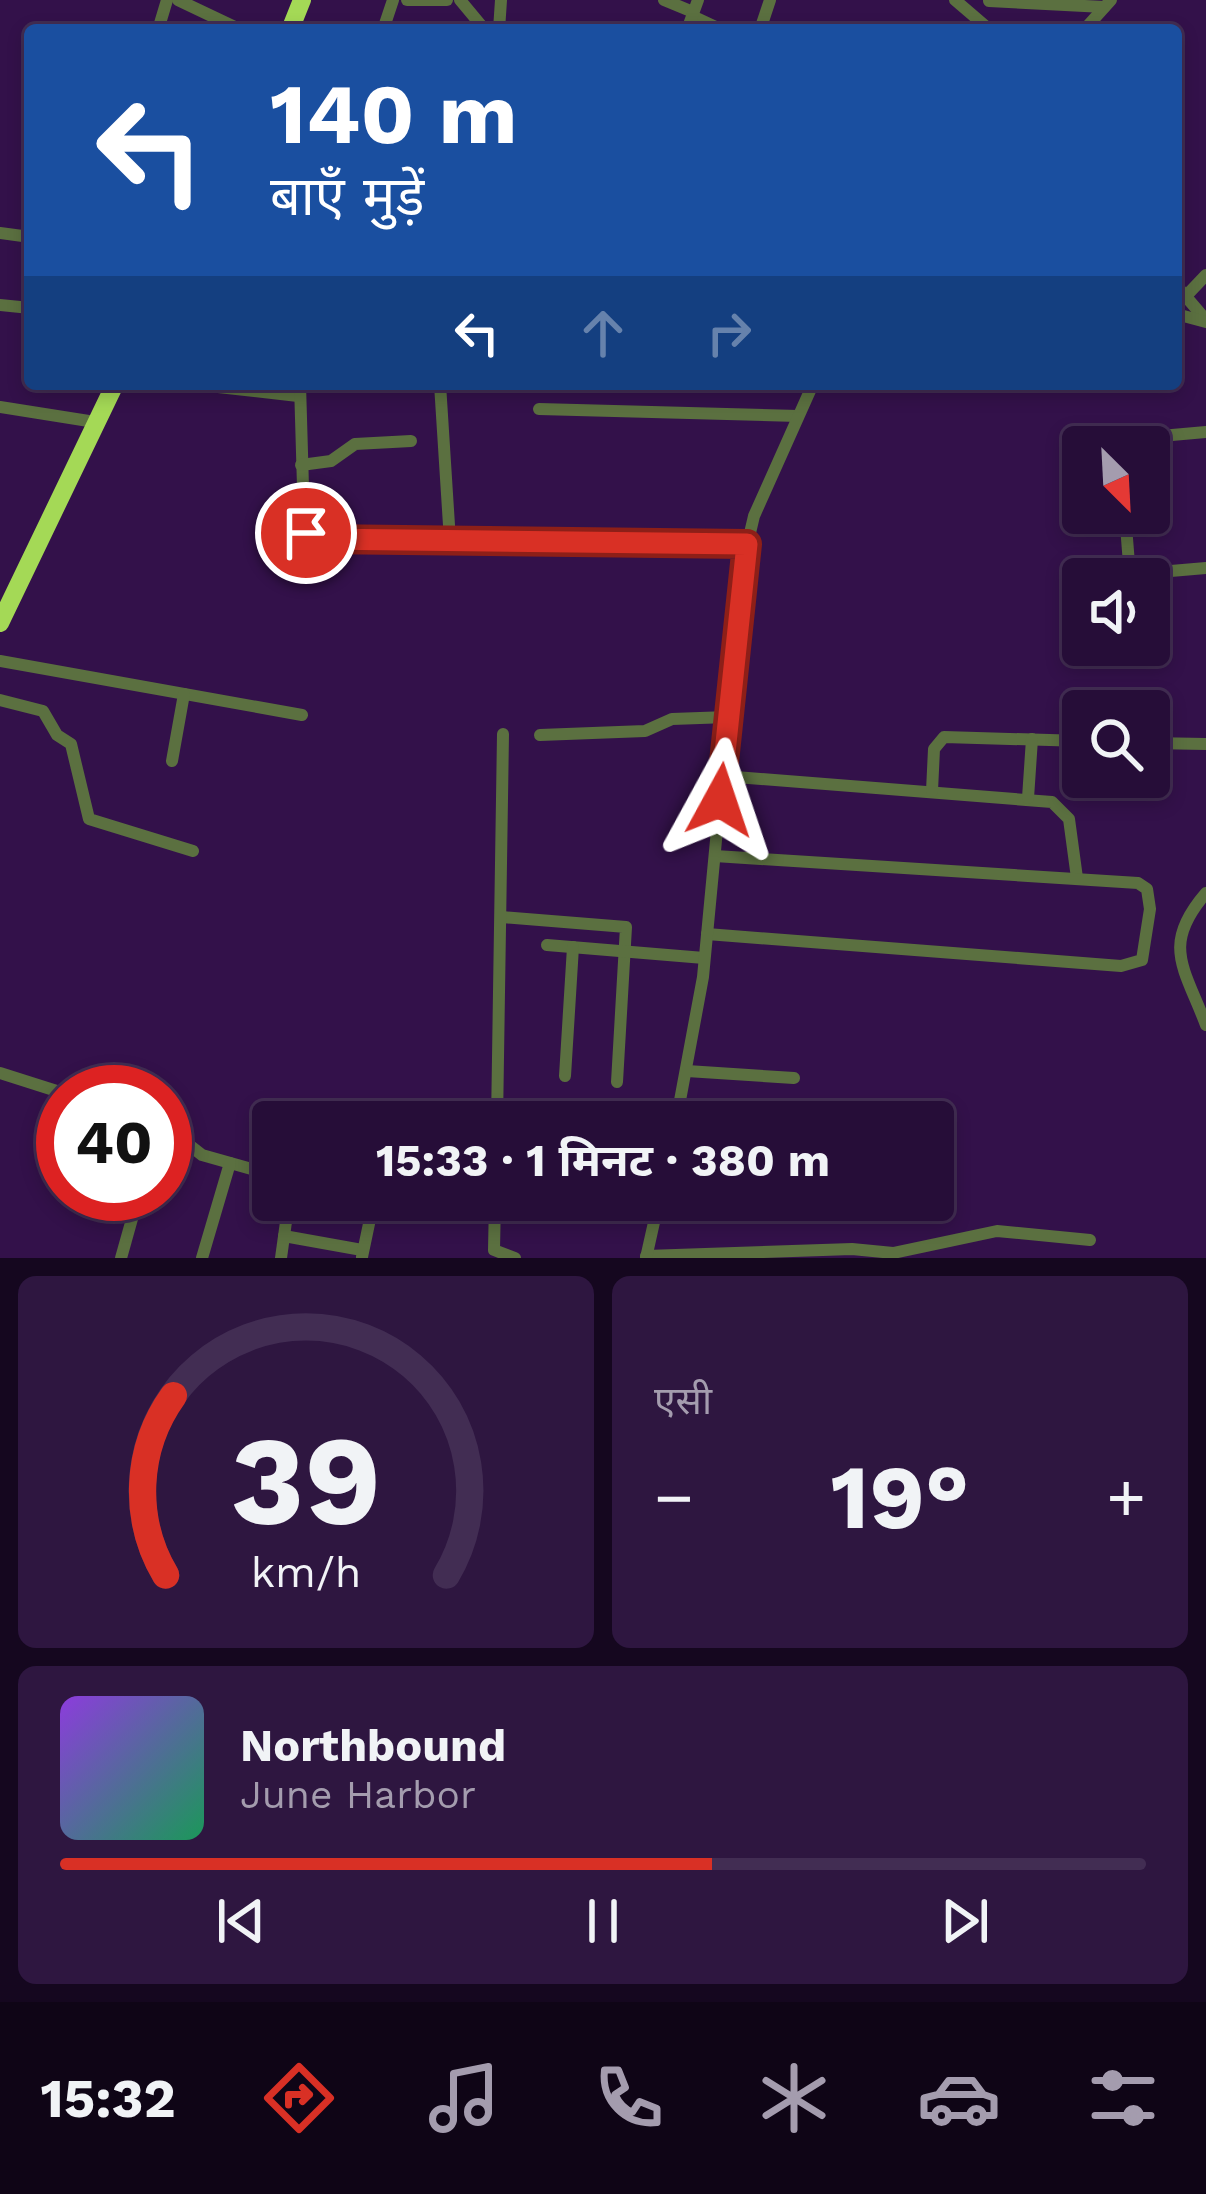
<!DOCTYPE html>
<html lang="hi">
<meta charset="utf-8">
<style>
:root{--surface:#260d38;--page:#2e1640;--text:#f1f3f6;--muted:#a49cae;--line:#422d53;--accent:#d93025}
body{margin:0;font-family:"Work Sans","Noto Sans Devanagari",sans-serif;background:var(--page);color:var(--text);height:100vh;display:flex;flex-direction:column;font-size:45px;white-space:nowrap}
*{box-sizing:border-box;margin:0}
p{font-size:39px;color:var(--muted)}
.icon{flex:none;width:66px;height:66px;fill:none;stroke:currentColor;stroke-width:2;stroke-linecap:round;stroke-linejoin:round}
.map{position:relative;height:1258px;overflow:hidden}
.panel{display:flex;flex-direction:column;gap:18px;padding:18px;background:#15071f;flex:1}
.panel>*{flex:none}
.hud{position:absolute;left:24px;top:24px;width:1158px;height:366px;border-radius:12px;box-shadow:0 6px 18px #0003,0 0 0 3px var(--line);background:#1a4fa0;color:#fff;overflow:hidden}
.needle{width:78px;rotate:156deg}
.buttons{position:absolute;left:1062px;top:426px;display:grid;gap:24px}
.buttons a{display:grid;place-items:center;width:108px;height:108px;border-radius:12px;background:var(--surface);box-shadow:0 6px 18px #0003,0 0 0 3px var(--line);font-size:60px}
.speed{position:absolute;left:36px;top:1065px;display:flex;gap:24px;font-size:60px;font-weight:700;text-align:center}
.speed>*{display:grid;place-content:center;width:156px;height:156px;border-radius:50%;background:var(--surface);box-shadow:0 6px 18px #0003,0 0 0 3px var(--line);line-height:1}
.speed .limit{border:18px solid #d22;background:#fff;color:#111}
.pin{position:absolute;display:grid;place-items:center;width:102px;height:102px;color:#fff;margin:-51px;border:6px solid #fff;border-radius:50%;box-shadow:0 3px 12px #0007}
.me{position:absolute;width:132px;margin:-66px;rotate:5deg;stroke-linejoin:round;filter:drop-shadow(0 0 9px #0008)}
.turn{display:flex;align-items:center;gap:42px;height:252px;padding:0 48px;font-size:54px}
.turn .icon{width:156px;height:156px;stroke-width:2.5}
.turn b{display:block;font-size:84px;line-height:102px}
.lanes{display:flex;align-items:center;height:114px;padding:0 48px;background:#0003;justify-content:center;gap:60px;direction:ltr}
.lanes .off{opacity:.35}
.big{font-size:90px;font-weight:700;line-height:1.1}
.panel .card{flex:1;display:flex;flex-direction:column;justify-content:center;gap:18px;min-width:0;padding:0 42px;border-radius:18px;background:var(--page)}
.panel .dial{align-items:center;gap:0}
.dial svg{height:312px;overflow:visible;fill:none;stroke:var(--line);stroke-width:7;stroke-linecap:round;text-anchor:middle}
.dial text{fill:var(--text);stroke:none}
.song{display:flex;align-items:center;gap:36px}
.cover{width:144px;height:144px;border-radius:18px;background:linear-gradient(135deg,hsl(270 70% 55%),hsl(150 70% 35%))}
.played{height:12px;border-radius:6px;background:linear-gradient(90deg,var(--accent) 60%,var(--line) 60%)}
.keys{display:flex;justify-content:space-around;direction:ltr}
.heat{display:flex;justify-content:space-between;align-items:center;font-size:66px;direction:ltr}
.panel .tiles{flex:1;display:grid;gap:18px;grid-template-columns:1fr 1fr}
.card:last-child{grid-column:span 2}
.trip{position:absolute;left:252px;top:1101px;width:702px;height:120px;border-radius:12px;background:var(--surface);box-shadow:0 6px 18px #0003,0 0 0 3px var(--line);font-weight:700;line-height:120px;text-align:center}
.tabs{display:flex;height:192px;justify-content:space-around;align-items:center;background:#0f0516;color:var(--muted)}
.tabs .icon{width:84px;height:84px}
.tabs .selected{color:var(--accent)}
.tabs b{font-size:54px;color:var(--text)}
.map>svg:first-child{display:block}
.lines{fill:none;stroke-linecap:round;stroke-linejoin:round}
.minor{stroke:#5b7040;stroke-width:12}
.highway{stroke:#a4d956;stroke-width:18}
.route-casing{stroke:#8d1f18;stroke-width:30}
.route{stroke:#d93025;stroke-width:21}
</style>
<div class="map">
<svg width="1206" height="1258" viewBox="0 0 1206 1258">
<rect width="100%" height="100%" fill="#33114a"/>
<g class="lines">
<!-- minor -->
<g class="minor">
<polyline points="178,0 241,30"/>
<polyline points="407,0 447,0"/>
<polyline points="460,0 485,30"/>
<polyline points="664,0 693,12"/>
<polyline points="955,0 990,30"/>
<polyline points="989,1 1104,7"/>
<polyline points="692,16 722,30"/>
<polyline points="158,30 167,0"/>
<polyline points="383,30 393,0"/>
<polyline points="499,30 501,0"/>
<polyline points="687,30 698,0"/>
<polyline points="760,30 770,0"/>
<polyline points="1084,30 1111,0"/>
<polyline points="0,233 30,237"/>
<polyline points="1176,285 1206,320"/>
<polyline points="1186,296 1206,275"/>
<polyline points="0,305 30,308"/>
<polyline points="1176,314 1206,322"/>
<polyline points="191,384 298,396"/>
<polyline points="300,384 304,521 310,538 747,544"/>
<polyline points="440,384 450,541"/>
<polyline points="0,407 95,422"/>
<polyline points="539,409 798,416"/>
<polyline points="1120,447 1127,439 1206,432"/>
<polyline points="301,465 331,461 355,444 411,441"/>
<polyline points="1125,513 1129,564 1136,574 1206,568"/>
<polyline points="0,661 302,715"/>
<polyline points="0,700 43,711 57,735 71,744 89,819 193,851"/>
<polyline points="540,735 645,731 672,719 728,717"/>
<polyline points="1149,743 1206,744"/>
<polyline points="172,761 184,694"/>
<polyline points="723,776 1052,802 1069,819 1077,878"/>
<polyline points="932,791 934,749 944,737 1083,741"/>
<polyline points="1028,798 1032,739"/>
<path d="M1206 893C1161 945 1184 967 1206 1025"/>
<polyline points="502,917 626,927 617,1082"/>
<polyline points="707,934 1121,966 1142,960 1150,909 1147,889 1138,883 715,856"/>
<polyline points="547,945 704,958"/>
<polyline points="687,1071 794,1078"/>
<polyline points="0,1073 63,1093"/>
<polyline points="565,1076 573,947"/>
<polyline points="394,1122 397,1116"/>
<polyline points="497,1122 503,734"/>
<polyline points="676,1122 703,977 742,567 754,516 813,384"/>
<polyline points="165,1126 202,1155 273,1175"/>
<polyline points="495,1200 494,1250 515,1258"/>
<polyline points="284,1236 362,1250"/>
<polyline points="646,1256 852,1249 893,1253 997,1231 1090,1240"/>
<polyline points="362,1257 374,1200"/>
<polyline points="121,1258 139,1194"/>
<polyline points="202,1258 230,1163"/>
<polyline points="281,1258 289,1200"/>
<polyline points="646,1258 659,1200"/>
</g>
<!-- highway -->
<g class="highway">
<polyline points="290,30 302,0"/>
<polyline points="0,623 115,384"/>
</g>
</g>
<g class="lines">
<defs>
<polyline id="route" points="306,533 319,539 747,544 720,800"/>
</defs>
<!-- route casing -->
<use href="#route" class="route-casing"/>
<!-- route -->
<use href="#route" class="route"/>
</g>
</svg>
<div class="buttons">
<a><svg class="needle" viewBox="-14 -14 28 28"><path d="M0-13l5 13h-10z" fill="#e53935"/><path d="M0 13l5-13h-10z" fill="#a49cae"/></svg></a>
<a><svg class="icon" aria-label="sound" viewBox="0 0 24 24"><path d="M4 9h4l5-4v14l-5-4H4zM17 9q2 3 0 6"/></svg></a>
<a><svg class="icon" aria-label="search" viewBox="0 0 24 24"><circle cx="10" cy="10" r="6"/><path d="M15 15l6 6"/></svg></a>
</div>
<div class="speed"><div class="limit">40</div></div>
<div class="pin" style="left:306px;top:533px;background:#d93025"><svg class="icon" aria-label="arrive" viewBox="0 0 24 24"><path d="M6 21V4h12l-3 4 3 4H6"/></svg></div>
<svg class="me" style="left:720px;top:800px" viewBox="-20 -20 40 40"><path d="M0-17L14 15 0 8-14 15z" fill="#d93025" stroke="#fff" stroke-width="4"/></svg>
<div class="trip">15:33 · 1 मिनट · 380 m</div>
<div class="hud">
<div class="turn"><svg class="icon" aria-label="left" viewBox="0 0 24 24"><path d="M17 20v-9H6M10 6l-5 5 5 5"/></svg><div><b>140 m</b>बाएँ मुड़ें</div></div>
<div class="lanes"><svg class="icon" aria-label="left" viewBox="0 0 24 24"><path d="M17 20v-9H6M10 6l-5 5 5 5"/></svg><svg class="icon off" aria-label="ahead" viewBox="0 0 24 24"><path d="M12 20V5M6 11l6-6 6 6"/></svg><svg class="icon off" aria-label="right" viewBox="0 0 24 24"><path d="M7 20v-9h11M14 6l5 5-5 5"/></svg></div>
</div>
</div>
<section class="panel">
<div class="tiles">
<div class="card dial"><svg viewBox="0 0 100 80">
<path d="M14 69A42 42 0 1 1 86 69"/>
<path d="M14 69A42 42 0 0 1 16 23" stroke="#d93025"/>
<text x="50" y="56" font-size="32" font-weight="700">39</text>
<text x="50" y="72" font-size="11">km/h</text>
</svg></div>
<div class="card"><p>एसी</p>
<div class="heat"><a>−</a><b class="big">19°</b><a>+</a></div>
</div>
<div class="card">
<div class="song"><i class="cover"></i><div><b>Northbound</b><p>June Harbor</p></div></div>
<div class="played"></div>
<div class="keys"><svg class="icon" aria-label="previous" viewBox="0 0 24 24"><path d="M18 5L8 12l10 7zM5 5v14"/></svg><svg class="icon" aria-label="pause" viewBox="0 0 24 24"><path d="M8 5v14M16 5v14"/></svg><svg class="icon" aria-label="next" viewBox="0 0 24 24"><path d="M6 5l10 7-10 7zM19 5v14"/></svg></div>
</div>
</div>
</section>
<nav class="tabs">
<b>15:32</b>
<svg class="icon selected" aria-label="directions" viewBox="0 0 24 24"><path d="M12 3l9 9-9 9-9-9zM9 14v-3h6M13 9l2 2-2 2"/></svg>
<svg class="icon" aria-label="music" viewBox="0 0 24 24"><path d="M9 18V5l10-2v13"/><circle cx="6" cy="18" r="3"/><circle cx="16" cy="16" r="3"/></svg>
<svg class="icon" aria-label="phone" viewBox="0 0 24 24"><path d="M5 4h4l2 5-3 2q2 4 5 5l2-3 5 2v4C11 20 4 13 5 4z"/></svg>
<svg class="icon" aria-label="climate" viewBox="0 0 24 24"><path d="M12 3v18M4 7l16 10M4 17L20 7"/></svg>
<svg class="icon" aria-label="car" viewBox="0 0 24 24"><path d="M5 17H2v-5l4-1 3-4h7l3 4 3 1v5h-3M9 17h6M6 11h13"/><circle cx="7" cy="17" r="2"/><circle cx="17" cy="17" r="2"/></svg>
<svg class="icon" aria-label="filters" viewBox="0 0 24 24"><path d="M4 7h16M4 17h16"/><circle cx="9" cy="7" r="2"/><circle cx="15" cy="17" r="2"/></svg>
</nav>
